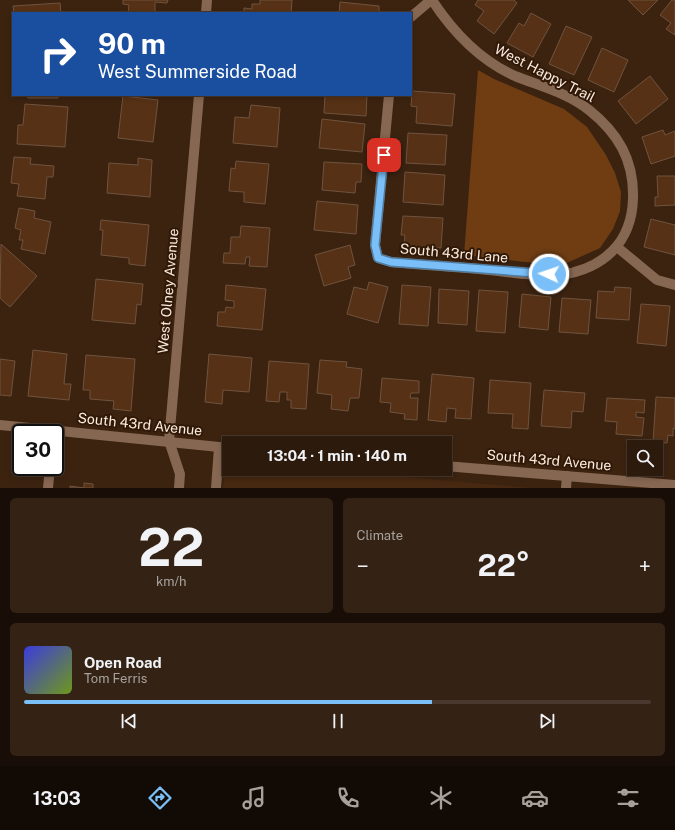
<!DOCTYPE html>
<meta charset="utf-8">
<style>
:root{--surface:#2c1a0c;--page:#342315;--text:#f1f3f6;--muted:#a6a19d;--line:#48382d;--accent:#7abff8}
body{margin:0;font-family:"Public Sans",sans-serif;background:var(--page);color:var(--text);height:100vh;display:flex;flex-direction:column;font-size:15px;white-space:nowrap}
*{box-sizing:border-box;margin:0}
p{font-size:13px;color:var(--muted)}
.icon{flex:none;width:22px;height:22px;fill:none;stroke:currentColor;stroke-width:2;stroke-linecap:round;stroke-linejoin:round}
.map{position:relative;height:488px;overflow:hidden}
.side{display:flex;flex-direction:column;gap:10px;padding:10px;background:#180e07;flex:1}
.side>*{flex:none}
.top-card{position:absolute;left:12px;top:12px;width:400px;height:84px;border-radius:0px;box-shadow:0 2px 6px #0003,0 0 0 1px var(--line);background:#1a4fa0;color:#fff;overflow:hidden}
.buttons{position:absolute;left:627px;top:440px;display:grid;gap:8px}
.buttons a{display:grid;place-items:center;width:36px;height:36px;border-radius:0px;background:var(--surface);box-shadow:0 2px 6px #0003,0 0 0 1px var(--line);font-size:20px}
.speed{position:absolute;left:12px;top:424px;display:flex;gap:8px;font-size:20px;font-weight:700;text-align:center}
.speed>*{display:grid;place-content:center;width:52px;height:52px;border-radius:50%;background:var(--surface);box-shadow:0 2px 6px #0003,0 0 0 1px var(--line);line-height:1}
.speed .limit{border:2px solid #111;border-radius:6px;background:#fff;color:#111}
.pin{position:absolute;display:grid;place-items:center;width:34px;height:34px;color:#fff;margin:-17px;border-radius:8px;box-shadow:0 2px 6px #0006}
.me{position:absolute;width:44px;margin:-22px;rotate:273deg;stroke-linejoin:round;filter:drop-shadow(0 0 3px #0008)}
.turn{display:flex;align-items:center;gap:14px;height:84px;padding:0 20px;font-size:18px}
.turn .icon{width:52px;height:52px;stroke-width:2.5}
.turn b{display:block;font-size:28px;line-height:34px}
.big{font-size:30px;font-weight:700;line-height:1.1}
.side .card{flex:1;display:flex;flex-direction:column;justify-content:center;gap:6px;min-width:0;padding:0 14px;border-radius:6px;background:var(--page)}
.side .dial{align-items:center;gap:0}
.dial b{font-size:52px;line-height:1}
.song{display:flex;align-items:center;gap:12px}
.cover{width:48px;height:48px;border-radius:6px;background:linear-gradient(135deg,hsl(240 70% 55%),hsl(80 70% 35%))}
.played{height:4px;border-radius:2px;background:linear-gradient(90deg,var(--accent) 65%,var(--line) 65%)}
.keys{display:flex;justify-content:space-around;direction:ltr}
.heat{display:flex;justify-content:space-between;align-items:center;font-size:22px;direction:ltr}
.side .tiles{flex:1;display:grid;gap:10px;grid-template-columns:1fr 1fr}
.card:last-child{grid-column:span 2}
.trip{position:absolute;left:222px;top:436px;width:230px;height:40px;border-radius:0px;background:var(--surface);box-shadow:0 2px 6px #0003,0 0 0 1px var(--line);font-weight:700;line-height:40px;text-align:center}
.tab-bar{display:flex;height:64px;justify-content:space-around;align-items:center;background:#120a05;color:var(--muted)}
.tab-bar .icon{width:28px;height:28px}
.tab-bar .on{color:var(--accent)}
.tab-bar b{font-size:18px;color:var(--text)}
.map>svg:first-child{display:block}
.built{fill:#472811}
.green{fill:#703d13}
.building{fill:#563115;stroke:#6f533f}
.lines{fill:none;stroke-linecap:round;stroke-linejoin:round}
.minor{stroke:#866752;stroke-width:10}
.route-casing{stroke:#4f7ca1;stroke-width:10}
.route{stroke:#7abff8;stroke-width:7}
.labels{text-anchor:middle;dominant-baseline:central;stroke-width:4;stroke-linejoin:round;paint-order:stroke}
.street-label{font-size:14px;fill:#fbeade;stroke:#311907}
</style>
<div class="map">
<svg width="675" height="488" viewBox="0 0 675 488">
<rect width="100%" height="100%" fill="#3b2310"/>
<!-- built -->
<polygon class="built" points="226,462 229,462 229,469 311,469 533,488 223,488"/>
<!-- green -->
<polygon class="green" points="478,70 494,79 564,109 587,127 606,155 615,173 621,192 620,211 613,229 600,248 560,266 464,255"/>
<!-- building -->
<g class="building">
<polygon points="123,0 168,0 167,3 155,2 155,13 128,13 129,5 123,4"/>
<polygon points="260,0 292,0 291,13 244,13 244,8 252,9 252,4 260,4"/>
<polygon points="478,0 514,0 517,3 494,34 477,21 484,11 475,5"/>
<polygon points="628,0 658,0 643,15"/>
<polygon points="672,0 675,0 675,35 666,29 671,23 660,15"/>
<polygon points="340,2 379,6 379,13 339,13"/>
<polygon points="60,3 61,13 14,13 13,6"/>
<polygon points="531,13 551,24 533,57 507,43 519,23 524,26"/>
<polygon points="566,26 592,37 574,75 549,64"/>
<polygon points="602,48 628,60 614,92 588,80"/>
<polygon points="650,76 668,99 636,124 618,101"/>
<polygon points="412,91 455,94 452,126 416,123 417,107 411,106"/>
<polygon points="27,95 58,95 58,98 28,98"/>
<polygon points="325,95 367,95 366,116 324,113"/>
<polygon points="123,96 158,100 153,142 118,138"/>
<polygon points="25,104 68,107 65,147 17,144 18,125 23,125"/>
<polygon points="251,105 280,108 277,147 233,143 235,117 249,118"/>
<polygon points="322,119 365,124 362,152 319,148"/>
<polygon points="663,130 665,135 675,131 675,156 651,164 642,137"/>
<polygon points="408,133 447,135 445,165 406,163"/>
<polygon points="14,157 31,158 30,164 54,166 53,177 47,177 45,199 17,196 19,184 11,183"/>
<polygon points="138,158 152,160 150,197 107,193 109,163 138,165"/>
<polygon points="236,161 269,164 265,204 244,202 244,192 229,191 231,168 235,169"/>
<polygon points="324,162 362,164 361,182 356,182 355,193 322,190"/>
<polygon points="405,172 445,175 443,205 403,202"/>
<polygon points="657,176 675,176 675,205 655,206 655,197 658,197"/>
<polygon points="317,201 358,205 356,234 314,230"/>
<polygon points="19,208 35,211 34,218 51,222 45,254 21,249 23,240 19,240 21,230 15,228"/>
<polygon points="403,216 443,218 441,248 404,246 405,235 401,235"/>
<polygon points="651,219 675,225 675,255 644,247"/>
<polygon points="101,220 149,225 145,266 129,264 129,258 101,255 103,230 100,230"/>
<polygon points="241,226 270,228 267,267 249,266 250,257 246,257 245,264 223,263 224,253 230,253 231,237 240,237"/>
<polygon points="1,244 37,276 10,307 0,298"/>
<polygon points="350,245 355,265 348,267 351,278 324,286 315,255"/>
<polygon points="96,279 143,284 141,305 137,304 135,324 92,320"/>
<polygon points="369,282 388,287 378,323 347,314 354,287 367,290"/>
<polygon points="226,285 266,289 262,330 217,326 218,312 225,312 226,307 234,308 234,301 225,300"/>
<polygon points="402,285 431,287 428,326 399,324"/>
<polygon points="615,287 631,288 629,320 596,318 598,291 614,292"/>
<polygon points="439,289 469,291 467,325 438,323"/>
<polygon points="479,290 508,292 505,333 476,331"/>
<polygon points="522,294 551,297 548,330 519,327"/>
<polygon points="562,298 591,300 588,334 559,332"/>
<polygon points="641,304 670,306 666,346 637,343"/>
<polygon points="33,350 67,354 64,384 71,384 69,400 28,396"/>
<polygon points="209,354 252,358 249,392 223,390 222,404 205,402"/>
<polygon points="86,355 135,359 131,411 113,409 114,401 90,399 90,390 83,390"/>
<polygon points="0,359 15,361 11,396 0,395"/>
<polygon points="320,360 347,362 346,367 362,369 359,398 350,398 348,411 331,409 332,395 317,393"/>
<polygon points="269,361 309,364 306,409 291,408 291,400 287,400 287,392 280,392 279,402 266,401"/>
<polygon points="432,374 474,378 471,419 455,418 456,409 447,408 446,422 428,420"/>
<polygon points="382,378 419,381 419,393 411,393 410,398 418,398 417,420 404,419 405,414 390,412 391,403 380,402"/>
<polygon points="490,380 531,383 528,429 512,428 513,414 488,413"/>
<polygon points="544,390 585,393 583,412 572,411 571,428 541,426"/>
<polygon points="656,397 675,398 675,429 673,428 673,436 668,435 667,443 653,442"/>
<polygon points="607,398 645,400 644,413 636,412 636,417 644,418 642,436 616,434 617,422 605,421"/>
<polygon points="84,483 93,484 93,488 70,488 70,486 84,488"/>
</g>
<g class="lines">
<!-- minor -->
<g class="minor">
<polyline points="206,13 207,0"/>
<polyline points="411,17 431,0"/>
<path d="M389 95 375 245 378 258 391 262C424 265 456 267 488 270 511 272 537 277 560 275 603 269 632 243 633 198 634 160 618 133 589 110 568 93 540 86 515 76 479 60 453 32 432 0"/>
<polyline points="617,247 657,280 675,285"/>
<polyline points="0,425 229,448"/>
<polyline points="445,466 675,485"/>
<polyline points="48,488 50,467"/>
<polyline points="179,488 180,474 169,441 199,95"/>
<polyline points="216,488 219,447"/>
<polyline points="566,488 567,476"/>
</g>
</g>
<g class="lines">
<defs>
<polyline id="route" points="384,155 375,245 378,258 391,262 549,274"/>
</defs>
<!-- route casing -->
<use href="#route" class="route-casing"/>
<!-- route -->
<use href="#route" class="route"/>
</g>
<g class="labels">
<!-- street labels -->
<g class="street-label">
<text transform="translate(545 73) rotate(27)">West Happy Trail</text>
<text transform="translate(454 253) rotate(5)">South 43rd Lane</text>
<text transform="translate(168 291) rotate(-85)">West Olney Avenue</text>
<text transform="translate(140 424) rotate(6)">South 43rd Avenue</text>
<text transform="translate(549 460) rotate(5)">South 43rd Avenue</text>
</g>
</g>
</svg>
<div class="buttons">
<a><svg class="icon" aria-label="search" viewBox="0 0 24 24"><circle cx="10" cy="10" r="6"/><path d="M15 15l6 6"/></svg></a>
</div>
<div class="speed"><div class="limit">30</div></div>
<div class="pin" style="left:384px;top:155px;background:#d93025"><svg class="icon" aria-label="arrive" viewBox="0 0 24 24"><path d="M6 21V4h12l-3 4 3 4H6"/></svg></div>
<svg class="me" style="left:549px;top:274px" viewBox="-20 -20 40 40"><circle r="17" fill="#7abff8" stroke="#fff" stroke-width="3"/><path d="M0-11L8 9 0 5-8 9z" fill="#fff"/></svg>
<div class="trip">13:04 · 1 min · 140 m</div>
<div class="top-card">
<div class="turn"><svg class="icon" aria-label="right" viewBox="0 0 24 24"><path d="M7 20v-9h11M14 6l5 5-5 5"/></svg><div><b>90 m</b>West Summerside Road</div></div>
</div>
</div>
<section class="side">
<div class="tiles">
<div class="card dial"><b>22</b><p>km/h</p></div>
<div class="card"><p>Climate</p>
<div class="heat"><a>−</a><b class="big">22°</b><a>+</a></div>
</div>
<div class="card">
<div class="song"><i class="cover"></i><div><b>Open Road</b><p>Tom Ferris</p></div></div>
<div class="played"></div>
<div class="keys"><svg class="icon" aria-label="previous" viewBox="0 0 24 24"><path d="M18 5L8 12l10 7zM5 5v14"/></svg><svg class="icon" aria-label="pause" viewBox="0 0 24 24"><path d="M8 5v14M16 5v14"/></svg><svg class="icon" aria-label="next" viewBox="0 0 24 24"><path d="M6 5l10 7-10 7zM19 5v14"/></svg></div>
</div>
</div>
</section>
<nav class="tab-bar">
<b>13:03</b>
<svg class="icon on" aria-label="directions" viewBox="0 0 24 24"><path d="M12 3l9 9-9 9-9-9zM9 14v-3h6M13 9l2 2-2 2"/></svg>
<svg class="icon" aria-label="music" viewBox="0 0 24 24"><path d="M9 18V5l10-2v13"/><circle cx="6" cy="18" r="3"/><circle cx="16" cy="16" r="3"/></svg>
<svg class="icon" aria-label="phone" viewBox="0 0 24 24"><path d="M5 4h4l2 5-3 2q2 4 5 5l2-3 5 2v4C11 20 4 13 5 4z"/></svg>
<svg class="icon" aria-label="climate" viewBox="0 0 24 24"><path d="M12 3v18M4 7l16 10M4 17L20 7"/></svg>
<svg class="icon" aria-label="car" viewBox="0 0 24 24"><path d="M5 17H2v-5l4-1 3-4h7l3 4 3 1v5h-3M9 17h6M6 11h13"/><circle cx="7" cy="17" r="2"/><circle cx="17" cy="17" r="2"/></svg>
<svg class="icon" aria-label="filters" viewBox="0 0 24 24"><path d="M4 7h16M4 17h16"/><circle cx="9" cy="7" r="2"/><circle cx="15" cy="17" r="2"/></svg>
</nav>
